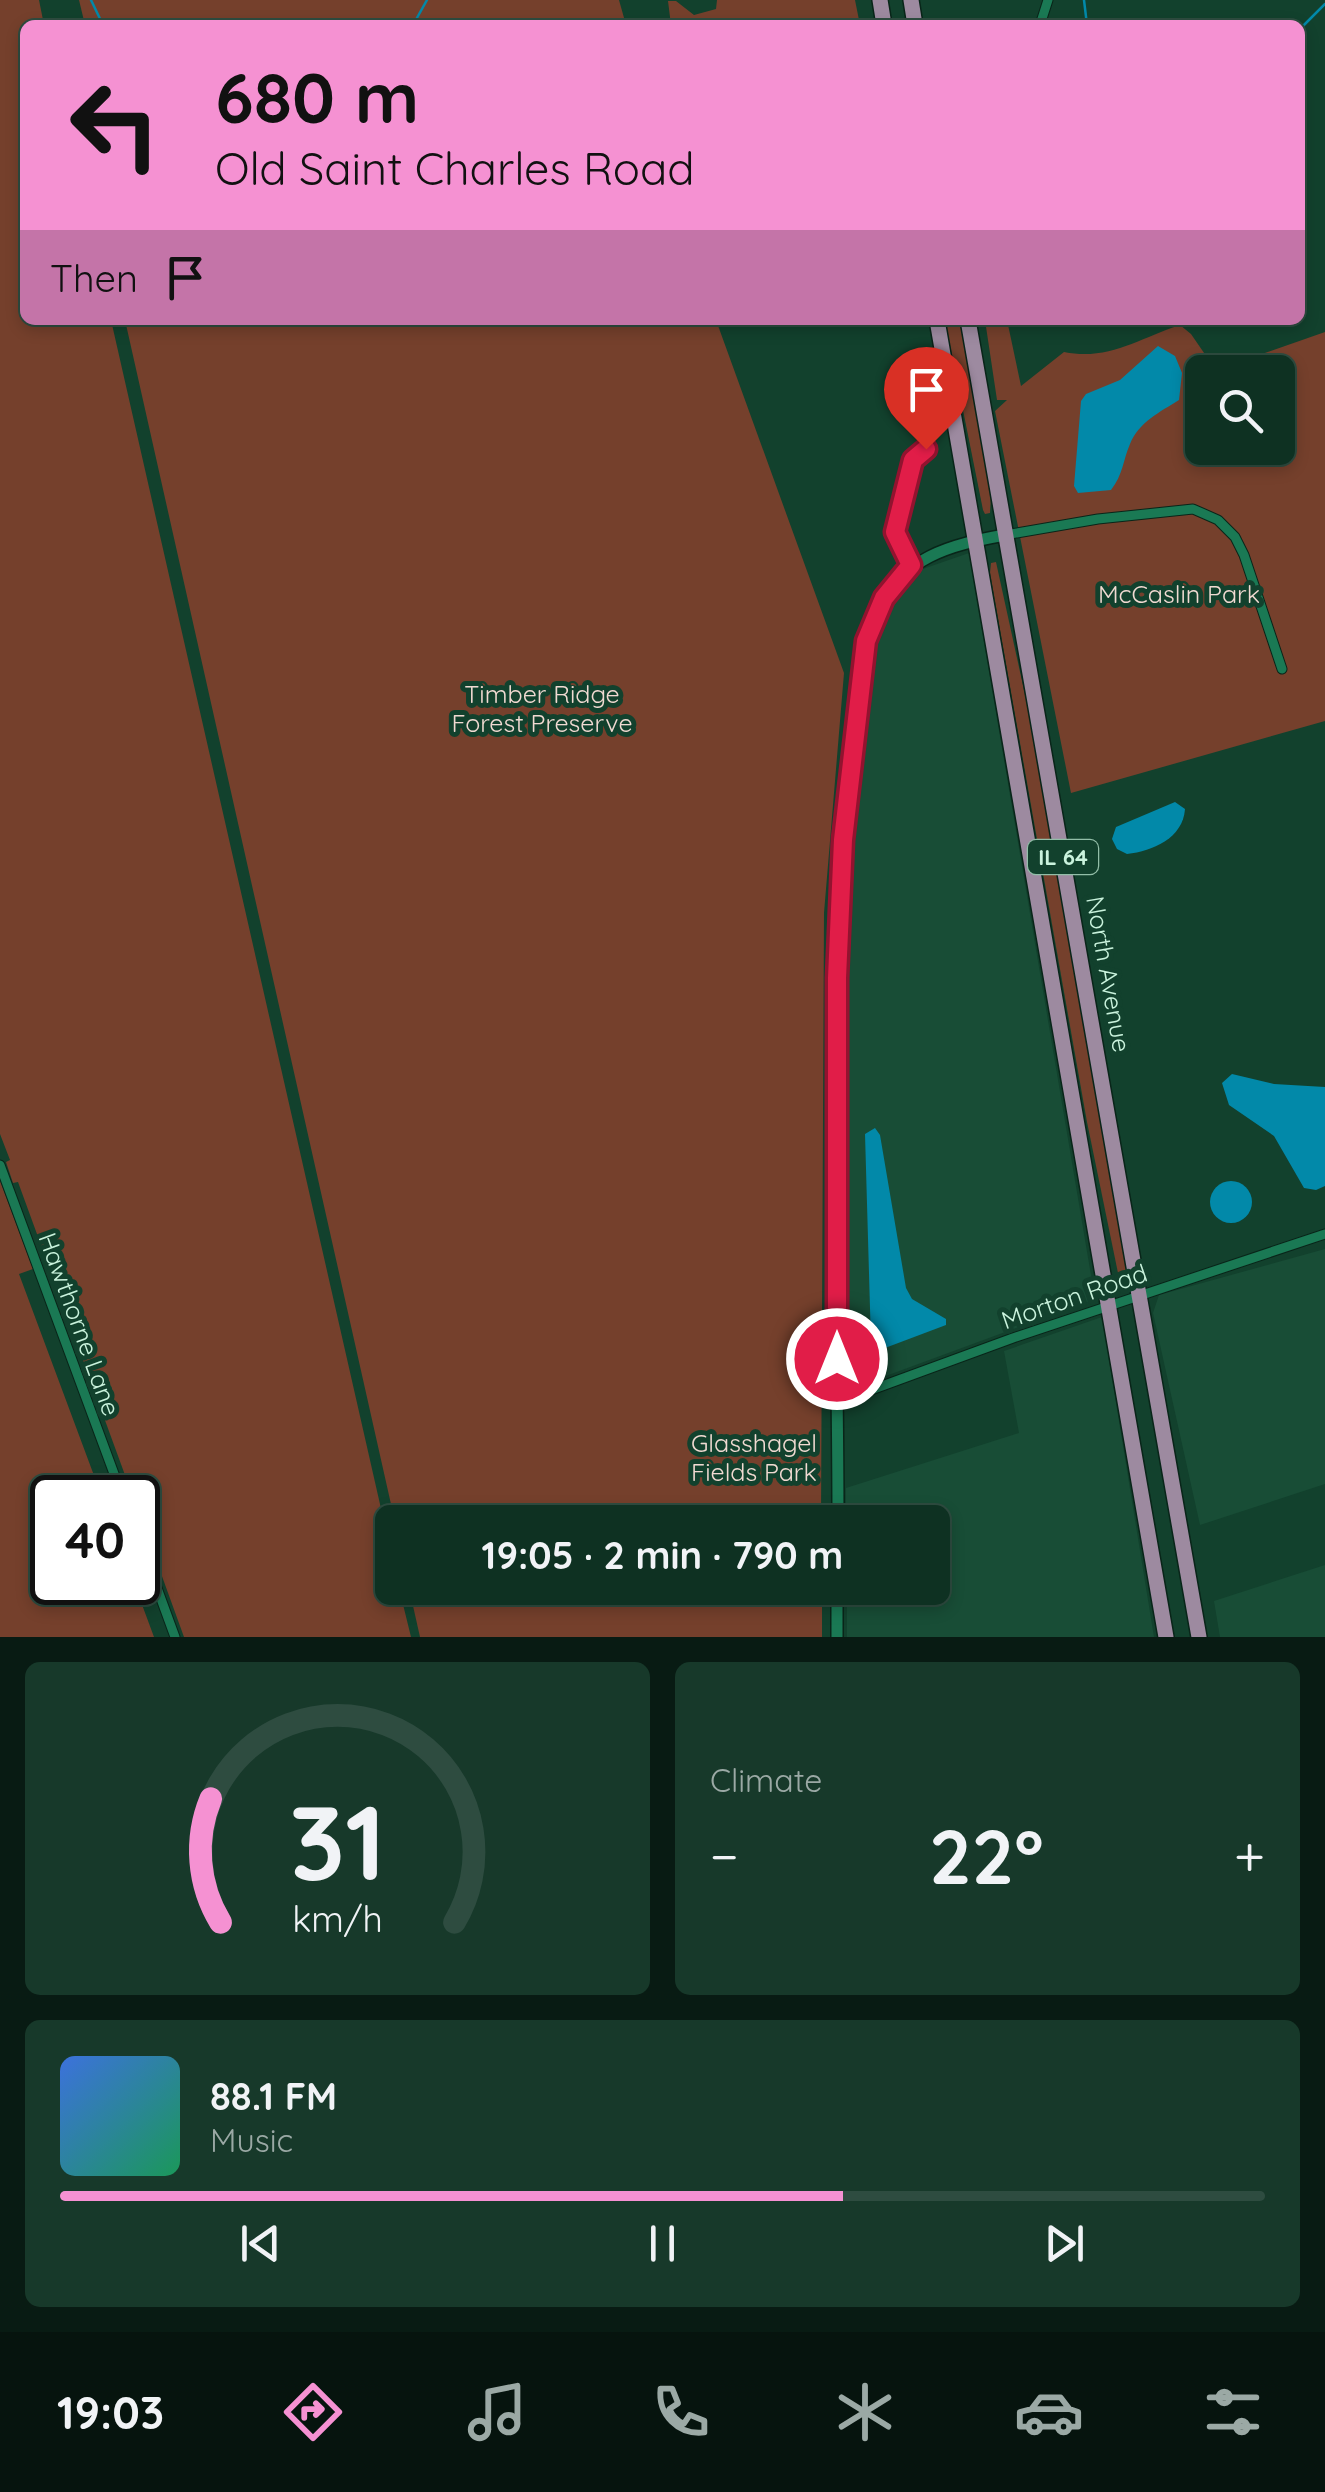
<!DOCTYPE html>
<meta charset="utf-8">
<style>
:root{--surface:#0e3122;--page:#17392a;--text:#f1f3f6;--muted:#9ba9a5;--line:#2e4c40;--accent:#f591d2}
body{margin:0;font-family:Quicksand,sans-serif;background:var(--page);color:var(--text);height:100vh;display:flex;flex-direction:column;font-size:38px;white-space:nowrap}
*{box-sizing:border-box;margin:0}
p{font-size:32px;color:var(--muted)}
.icon{flex:none;width:55px;height:55px;fill:none;stroke:currentColor;stroke-width:2;stroke-linecap:round;stroke-linejoin:round}
.map{position:relative;height:1637px;overflow:hidden}
.sheet{display:flex;flex-direction:column;gap:25px;padding:25px;background:#081b13;flex:1}
.sheet>*{flex:none}
.hud{position:absolute;left:20px;top:20px;width:1285px;height:305px;border-radius:15px;box-shadow:0 5px 15px #0003,0 0 0 2px var(--line);background:#f591d2;color:#111;overflow:hidden}
.controls{position:absolute;left:1185px;top:355px;display:grid;gap:20px}
.controls a{display:grid;place-items:center;width:110px;height:110px;border-radius:15px;background:var(--surface);box-shadow:0 5px 15px #0003,0 0 0 2px var(--line);font-size:50px}
.speed{position:absolute;left:30px;top:1475px;display:flex;gap:20px;font-size:50px;font-weight:700;text-align:center}
.speed>*{display:grid;place-content:center;width:130px;height:130px;border-radius:50%;background:var(--surface);box-shadow:0 5px 15px #0003,0 0 0 2px var(--line);line-height:1}
.speed .limit{border:5px solid #111;border-radius:15px;background:#fff;color:#111}
.pin{position:absolute;display:grid;place-items:center;width:85px;height:85px;color:#fff;margin:-102px -42px;border-radius:50% 50% 50% 0;rotate:-45deg;box-shadow:0 0 10px #0007}
.pin .icon{rotate:45deg}
.me{position:absolute;width:110px;margin:-55px;rotate:0deg;stroke-linejoin:round;filter:drop-shadow(0 0 8px #0008)}
.turn{display:flex;align-items:center;gap:35px;height:210px;padding:0 30px;font-size:45px}
.turn .icon{width:130px;height:130px;stroke-width:2.5}
.turn b{display:block;font-size:70px;line-height:85px}
.then{display:flex;align-items:center;height:95px;padding:0 30px;background:#0003;gap:20px;font-size:38px}
.big{font-size:75px;font-weight:800;line-height:1.1}
.sheet .card{flex:1;display:flex;flex-direction:column;justify-content:center;gap:15px;min-width:0;padding:0 35px;border-radius:15px;background:var(--page)}
.sheet .dial{align-items:center;gap:0}
.dial svg{height:260px;overflow:visible;fill:none;stroke:var(--line);stroke-width:7;stroke-linecap:round;text-anchor:middle}
.dial text{fill:var(--text);stroke:none}
.song{display:flex;align-items:center;gap:30px}
.cover{width:120px;height:120px;border-radius:15px;background:linear-gradient(135deg,hsl(220 70% 55%),hsl(150 70% 35%))}
.played{height:10px;border-radius:5px;background:linear-gradient(90deg,var(--accent) 65%,var(--line) 65%)}
.keys{display:flex;justify-content:space-around;direction:ltr}
.heat{display:flex;justify-content:space-between;align-items:center;font-size:55px;direction:ltr}
.sheet .tiles{flex:1;display:grid;gap:25px;grid-template-columns:1fr 1fr}
.card:last-child{grid-column:span 2}
.trip{position:absolute;left:375px;top:1505px;width:575px;height:100px;border-radius:15px;background:var(--surface);box-shadow:0 5px 15px #0003,0 0 0 2px var(--line);font-weight:800;line-height:100px;text-align:center}
.menu{display:flex;height:160px;justify-content:space-around;align-items:center;background:#06140e;color:var(--muted)}
.menu .icon{width:70px;height:70px}
.menu .selected{color:var(--accent)}
.menu b{font-size:45px;color:var(--text)}
.map>svg:first-child{display:block}
.built{fill:#184d36}
.green{fill:#75402c;fill-rule:evenodd}
.water{fill:#0289a9}
.lines{fill:none;stroke-linecap:round;stroke-linejoin:round}
.stream{stroke:#0289a9;stroke-width:2.5}
.minor-casing{stroke:#092519;stroke-width:11}
.tertiary-casing{stroke:#092519;stroke-width:14}
.primary-casing{stroke:#092519;stroke-width:18}
.minor{stroke:#1a7954;stroke-width:9}
.tertiary{stroke:#1a7954;stroke-width:11}
.primary{stroke:#9d8aa0;stroke-width:15}
.route-casing{stroke:#92132f;stroke-width:25}
.route{stroke:#e11d48;stroke-width:18}
.labels{text-anchor:middle;dominant-baseline:central;stroke-width:10;stroke-linejoin:round;paint-order:stroke}
.shield{fill:#12412d;stroke:#93bea8;stroke-width:2.5}
.shield-label{font-size:22px;font-weight:bold;fill:#caf3dd}
.park-label{font-size:25px;fill:#f1dad2;stroke:#12412d}
.street-label{font-size:25px;fill:#caf3dd;stroke:#12412d}
</style>
<div class="map">
<svg width="1325" height="1637" viewBox="0 0 1325 1637">
<rect width="100%" height="100%" fill="#12412d"/>
<!-- built -->
<g class="built">
<polygon points="969,553 1095,1299 845,1391 846,872 864,677 879,625 900,588 920,570"/>
<polygon points="1325,1249 1325,1484 1200,1525 1153,1313 1159,1295"/>
<polygon points="1102,1317 1154,1637 847,1637 847,1588 932,1588 932,1522 846,1522 846,1488 1019,1433 1004,1351"/>
<polygon points="1325,1565 1325,1637 1220,1637 1214,1601"/>
</g>
<!-- green -->
<g class="green">
<polygon points="0,0 39,0 44,25 25,25 25,320 111,320 392,1557 392,1588 399,1588 411,1637 184,1637 138,1510 138,1498 133,1497 18,1182 13,1183 6,1162 10,1160 0,1134"/>
<polygon points="79,0 619,0 626,25 85,25"/>
<polygon points="717,0 855,0 860,25 671,25 668,1 676,1 694,15 716,9"/>
<polygon points="125,320 716,320 844,673 824,913 821,1522 395,1522"/>
<polygon points="945,320 960,320 961,324 991,494 990,513 985,514 983,510"/>
<path d="M985 320H1007L1021 386 1064 352C1108 361 1138 339 1180 325L1191 334 1213 366 1225 367 1325 332V721L1071 793 995 411 1007 400H997ZM1202 372H1278V448H1202Z"/>
<polygon points="996,562 1029,713 1128,1271 1126,1282 1122,1283 1118,1273 1087,1122 990,573 991,563"/>
<polygon points="0,1181 33,1269 19,1274 102,1497 52,1498 52,1582 134,1583 154,1637 0,1637"/>
<polygon points="409,1588 822,1588 822,1637 420,1637"/>
</g>
<!-- water -->
<g class="water">
<path d="M1158 346 1175 356 1182 373 1179 400C1160 412 1139 422 1130 444 1123 460 1123 475 1111 490L1078 493 1074 486 1081 401 1086 394 1120 380Z"/>
<path d="M1175 802 1185 809C1183 838 1153 851 1127 854L1117 849 1112 839 1116 827Z"/>
<polygon points="1232,1074 1274,1084 1325,1087 1325,1186 1316,1190 1304,1188 1274,1136 1229,1105 1222,1083"/>
<polygon points="875,1128 880,1135 906,1288 912,1299 946,1319 946,1325 877,1351 871,1343 865,1134"/>
<circle cx="1231" cy="1202" r="21"/>
</g>
<g class="lines">
<!-- stream -->
<g class="stream">
<polyline points="91,0 103,25"/>
<polyline points="1084,0 1087,25"/>
<polyline points="413,25 427,0"/>
<polyline points="1300,29 1325,4"/>
</g>
<defs>
<g id="minor">
<polyline points="1040,25 1048,0"/>
<polyline points="1005,535 1098,519 1193,509 1218,520 1235,537 1244,555 1282,669"/>
<polyline points="911,565 895,532 913,460 926,449"/>
<polyline points="0,1165 123,1498"/>
<polyline points="837,1397 852,1397 1013,1338 1325,1234"/>
<polyline points="138,1536 175,1637"/>
</g>
<g id="tertiary">
<path d="M838 1522C838 1274 825 1022 849 775 854 723 852 659 876 612 903 557 949 545 1005 535"/>
<polyline points="837,1637 837,1588"/>
</g>
<g id="primary">
<polyline points="880,0 884,25"/>
<polyline points="911,0 915,25"/>
<polyline points="937,320 1166,1637"/>
<polyline points="968,320 1199,1637"/>
</g>
</defs>
<!-- minor casing -->
<use href="#minor" class="minor-casing"/>
<!-- tertiary casing -->
<use href="#tertiary" class="tertiary-casing"/>
<!-- primary casing -->
<use href="#primary" class="primary-casing"/>
<!-- minor -->
<use href="#minor" class="minor"/>
<!-- tertiary -->
<use href="#tertiary" class="tertiary"/>
<!-- primary -->
<use href="#primary" class="primary"/>
</g>
<g class="lines">
<defs>
<polyline id="route" points="837,1359 837,978 843,840 866,641 884,598 911,565 895,532 913,460 926,449"/>
</defs>
<!-- route casing -->
<use href="#route" class="route-casing"/>
<!-- route -->
<use href="#route" class="route"/>
</g>
<g class="labels">
<!-- shield labels -->
<rect class="shield" x="1028" y="840" width="70" height="34" rx="8"/>
<g class="shield-label">
<text x="1063" y="857">IL 64</text>
</g>
<!-- park labels -->
<g class="park-label">
<text x="1179" y="593">McCaslin Park</text>
<text x="542" y="693">Timber Ridge<tspan x="542" dy="29">Forest Preserve</tspan></text>
<text x="754" y="1442">Glasshagel<tspan x="754" dy="29">Fields Park</tspan></text>
</g>
<!-- street labels -->
<g class="street-label">
<text transform="translate(1109 974) rotate(80)">North Avenue</text>
<text transform="translate(1074 1296) rotate(-19)">Morton Road</text>
<text transform="translate(80 1324) rotate(70)">Hawthorne Lane</text>
</g>
</g>
</svg>
<div class="controls">
<a><svg class="icon" aria-label="search" viewBox="0 0 24 24"><circle cx="10" cy="10" r="6"/><path d="M15 15l6 6"/></svg></a>
</div>
<div class="speed"><div class="limit">40</div></div>
<div class="pin" style="left:926px;top:449px;background:#d93025"><svg class="icon" aria-label="arrive" viewBox="0 0 24 24"><path d="M6 21V4h12l-3 4 3 4H6"/></svg></div>
<svg class="me" style="left:837px;top:1359px" viewBox="-20 -20 40 40"><circle r="17" fill="#e11d48" stroke="#fff" stroke-width="3"/><path d="M0-11L8 9 0 5-8 9z" fill="#fff"/></svg>
<div class="trip">19:05 · 2 min · 790 m</div>
<div class="hud">
<div class="turn"><svg class="icon" aria-label="left" viewBox="0 0 24 24"><path d="M17 20v-9H6M10 6l-5 5 5 5"/></svg><div><b>680 m</b>Old Saint Charles Road</div></div>
<div class="then">Then<svg class="icon" aria-label="arrive" viewBox="0 0 24 24"><path d="M6 21V4h12l-3 4 3 4H6"/></svg></div>
</div>
</div>
<section class="sheet">
<div class="tiles">
<div class="card dial"><svg viewBox="0 0 100 80">
<path d="M14 69A42 42 0 1 1 86 69"/>
<path d="M14 69A42 42 0 0 1 11 31" stroke="#f591d2"/>
<text x="50" y="56" font-size="32" font-weight="700">31</text>
<text x="50" y="72" font-size="11">km/h</text>
</svg></div>
<div class="card"><p>Climate</p>
<div class="heat"><a>−</a><b class="big">22°</b><a>+</a></div>
</div>
<div class="card">
<div class="song"><i class="cover"></i><div><b>88.1 FM</b><p>Music</p></div></div>
<div class="played"></div>
<div class="keys"><svg class="icon" aria-label="previous" viewBox="0 0 24 24"><path d="M18 5L8 12l10 7zM5 5v14"/></svg><svg class="icon" aria-label="pause" viewBox="0 0 24 24"><path d="M8 5v14M16 5v14"/></svg><svg class="icon" aria-label="next" viewBox="0 0 24 24"><path d="M6 5l10 7-10 7zM19 5v14"/></svg></div>
</div>
</div>
</section>
<nav class="menu">
<b>19:03</b>
<svg class="icon selected" aria-label="directions" viewBox="0 0 24 24"><path d="M12 3l9 9-9 9-9-9zM9 14v-3h6M13 9l2 2-2 2"/></svg>
<svg class="icon" aria-label="music" viewBox="0 0 24 24"><path d="M9 18V5l10-2v13"/><circle cx="6" cy="18" r="3"/><circle cx="16" cy="16" r="3"/></svg>
<svg class="icon" aria-label="phone" viewBox="0 0 24 24"><path d="M5 4h4l2 5-3 2q2 4 5 5l2-3 5 2v4C11 20 4 13 5 4z"/></svg>
<svg class="icon" aria-label="climate" viewBox="0 0 24 24"><path d="M12 3v18M4 7l16 10M4 17L20 7"/></svg>
<svg class="icon" aria-label="car" viewBox="0 0 24 24"><path d="M5 17H2v-5l4-1 3-4h7l3 4 3 1v5h-3M9 17h6M6 11h13"/><circle cx="7" cy="17" r="2"/><circle cx="17" cy="17" r="2"/></svg>
<svg class="icon" aria-label="filters" viewBox="0 0 24 24"><path d="M4 7h16M4 17h16"/><circle cx="9" cy="7" r="2"/><circle cx="15" cy="17" r="2"/></svg>
</nav>
